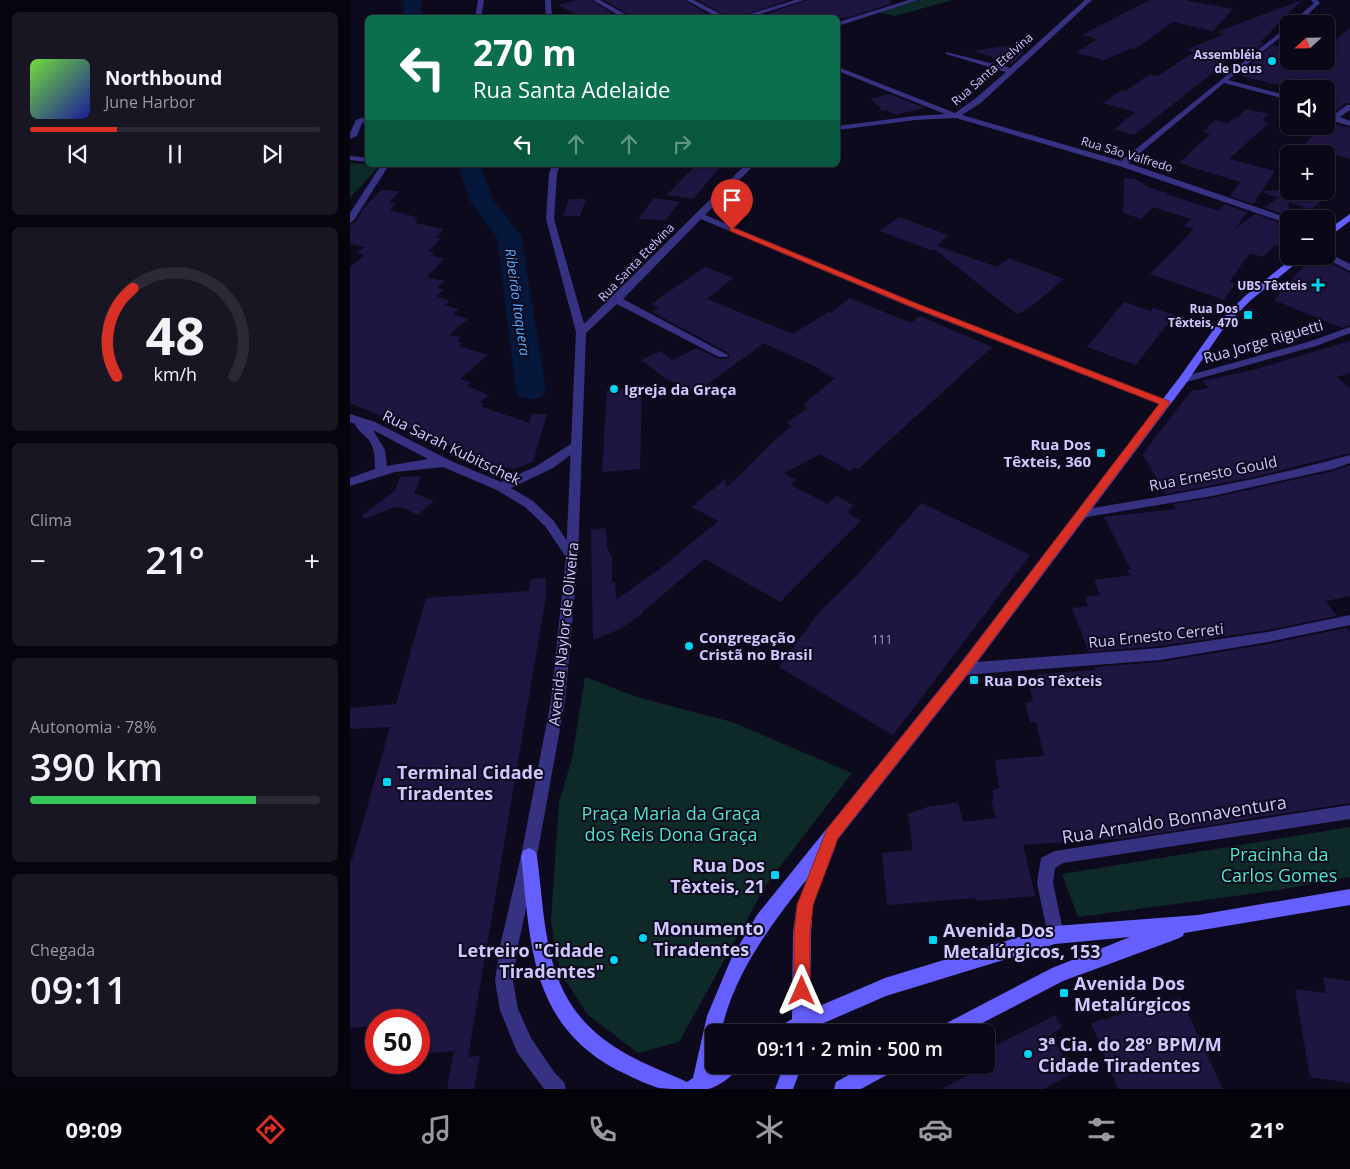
<!DOCTYPE html>
<html lang="pt">
<meta charset="utf-8">
<style>
:root{--surface:#0a0816;--page:#181623;--text:#f1f3f6;--muted:#999aa1;--line:#2a2935;--accent:#d93025}
body{margin:0;font-family:"Open Sans",sans-serif;background:var(--page);color:var(--text);height:100vh;display:flex;flex-direction:column;font-size:19px;white-space:nowrap}
*{box-sizing:border-box;margin:0}
p{font-size:16px;color:var(--muted)}
.icon{flex:none;width:28px;height:28px;fill:none;stroke:currentColor;stroke-width:2;stroke-linecap:round;stroke-linejoin:round}
.map{position:relative;flex:1;overflow:hidden}
.sheet{display:flex;flex-direction:column;gap:12px;padding:12px;background:#06040c;width:350px}
.sheet>*{flex:none}
.banner{position:absolute;left:15px;top:15px;width:475px;height:152px;border-radius:8px;box-shadow:0 1px 4px #0004,0 0 0 1px var(--line);background:#0b6e4f;color:#fff;overflow:hidden}
.needle{width:32px;rotate:248deg}
.fabs{position:absolute;left:930px;top:15px;display:grid;gap:10px}
.fabs a{display:grid;place-items:center;width:55px;height:55px;border-radius:8px;background:var(--surface);box-shadow:0 1px 4px #0004,0 0 0 1px var(--line);font-size:25px}
.speed{position:absolute;left:15px;top:1009px;display:flex;gap:10px;font-size:25px;font-weight:700;text-align:center}
.speed>*{display:grid;place-content:center;width:65px;height:65px;border-radius:50%;background:var(--surface);box-shadow:0 1px 4px #0004,0 0 0 1px var(--line);line-height:1}
.speed .limit{border:8px solid #d22;background:#fff;color:#111}
.pin{position:absolute;display:grid;place-items:center;width:42px;height:42px;color:#fff;margin:-51px -21px;border-radius:50% 50% 50% 0;rotate:-45deg;box-shadow:0 0 5px #0007}
.pin .icon{rotate:45deg}
.me{position:absolute;width:55px;margin:-28px;rotate:0deg;stroke-linejoin:round;filter:drop-shadow(0 0 4px #0008)}
.turn{display:flex;align-items:center;gap:18px;height:105px;padding:0 25px;font-size:22px}
.turn .icon{width:65px;height:65px;stroke-width:2.5}
.turn b{display:block;font-size:35px;line-height:42px}
.lanes{display:flex;align-items:center;height:48px;padding:0 25px;background:#0003;justify-content:center;gap:25px;direction:ltr}
.lanes .off{opacity:.35}
.big{font-size:38px;font-weight:600;line-height:1.1}
.sheet .card{flex:1;display:flex;flex-direction:column;justify-content:center;gap:8px;min-width:0;padding:0 18px;border-radius:8px;background:var(--page)}
.sheet .dial{align-items:center;gap:0}
.dial svg{height:130px;overflow:visible;fill:none;stroke:var(--line);stroke-width:7;stroke-linecap:round;text-anchor:middle}
.dial text{fill:var(--text);stroke:none}
.song{display:flex;align-items:center;gap:15px}
.cover{width:60px;height:60px;border-radius:8px;background:linear-gradient(135deg,hsl(100 70% 55%),hsl(240 70% 35%))}
.played{height:5px;border-radius:2px;background:linear-gradient(90deg,var(--accent) 30%,var(--line) 30%)}
.keys{display:flex;justify-content:space-around;direction:ltr}
.heat{display:flex;justify-content:space-between;align-items:center;font-size:28px;direction:ltr}
.charge{height:8px;border-radius:4px;background:linear-gradient(90deg,#34c759 78%,var(--line) 0)}
.trip{position:absolute;left:355px;top:1024px;width:290px;height:50px;border-radius:8px;background:var(--surface);box-shadow:0 1px 4px #0004,0 0 0 1px var(--line);font-weight:600;line-height:50px;text-align:center}
.tabs{display:flex;height:80px;justify-content:space-around;align-items:center;background:#040309;color:var(--muted)}
.tabs .icon{width:35px;height:35px}
.tabs .on{color:var(--accent)}
.tabs b{font-size:22px;color:var(--text)}
main{display:flex;flex:1;min-height:0}
.map>svg:first-child{display:block}
.green{fill:#0d2928}
.lines{fill:none;stroke-linecap:round;stroke-linejoin:round}
.river{fill:#05183c;fill-rule:evenodd}
.building{fill:#1f1541}
.minor{fill:#363281;fill-rule:evenodd}
.tertiary{fill:#363281;fill-rule:evenodd}
.secondary{fill:#665fff;fill-rule:evenodd}
.route{fill:#d93025;stroke:#8d1f18}
.poi-dot{fill:#00d5f3;stroke:#0e0a1e;stroke-width:2}
.labels{text-anchor:middle;dominant-baseline:central;stroke-width:4;stroke-linejoin:round;paint-order:stroke}
.far-poi-label{font-size:12px;font-weight:bold;fill:#cfc8ff;stroke:#0e0a1e;text-anchor:end}
.far-street-label{font-size:12px;fill:#cfc8ff;stroke:#0e0a1e}
.number-label{font-size:12px;fill:#a39bd0}
.far-water-label{font-size:14px;font-style:italic;fill:#56adff;stroke:#0e0a1e}
.street-label{font-size:15px;fill:#cfc8ff;stroke:#0e0a1e}
.poi-label{font-size:15px;font-weight:bold;fill:#cfc8ff;stroke:#0e0a1e;text-anchor:start}
.near-poi-label{font-size:18px;font-weight:bold;fill:#cfc8ff;stroke:#0e0a1e;text-anchor:start}
.near-park-label{font-size:18px;fill:#4ce7c4;stroke:#0e0a1e}
.near-street-label{font-size:18px;fill:#cfc8ff;stroke:#0e0a1e}
</style>
<main>
<section class="sheet">
<div class="card">
<div class="song"><i class="cover"></i><div><b>Northbound</b><p>June Harbor</p></div></div>
<div class="played"></div>
<div class="keys"><svg class="icon" aria-label="previous" viewBox="0 0 24 24"><path d="M18 5L8 12l10 7zM5 5v14"/></svg><svg class="icon" aria-label="pause" viewBox="0 0 24 24"><path d="M8 5v14M16 5v14"/></svg><svg class="icon" aria-label="next" viewBox="0 0 24 24"><path d="M6 5l10 7-10 7zM19 5v14"/></svg></div>
</div>
<div class="card dial"><svg viewBox="0 0 100 80">
<path d="M14 69A42 42 0 1 1 86 69"/>
<path d="M14 69A42 42 0 0 1 24 15" stroke="#d93025"/>
<text x="50" y="56" font-size="32" font-weight="700">48</text>
<text x="50" y="72" font-size="11">km/h</text>
</svg></div>
<div class="card"><p>Clima</p>
<div class="heat"><a>−</a><b class="big">21°</b><a>+</a></div>
</div>
<div class="card"><p>Autonomia · 78%</p><b class="big">390 km</b><div class="charge"></div></div>
<div class="card"><p>Chegada</p><b class="big">09:11</b></div>
</section>
<div class="map">
<svg width="1000" height="1089" viewBox="0 0 1000 1089">
<rect width="100%" height="100%" fill="#0e0a1e"/>
<!-- green -->
<g class="green">
<polygon points="570,0 603,0 545,16 526,12"/>
<polygon points="0,163 30,165 0,198"/>
<polygon points="235,677 287,697 382,722 502,773 416,885 329,1042 288,1053 237,1014 212,975 204,942 201,919 209,802 222,759"/>
<polygon points="1000,827 1000,877 929,890 728,917 712,874"/>
</g>
<g class="lines">
<!-- river -->
<g class="river">
<polygon points="55,0 72,0 70,4 72,18 54,18 53,3"/>
<polygon points="108,165 130,165 143,200 171,236 196,390 192,397 181,399 170,397 166,390 147,237 120,201"/>
</g>
</g>
<!-- building -->
<g class="building">
<polygon points="228,0 241,0 269,18 233,18 208,5"/>
<polygon points="254,0 334,0 364,18 284,18"/>
<polygon points="348,0 439,0 385,18 380,18"/>
<polygon points="456,0 540,0 540,4 496,18 406,18"/>
<polygon points="800,0 834,0 883,9 863,31 823,22 785,49 782,48 754,60 726,53 747,39 732,35"/>
<polygon points="952,0 910,42 914,43 896,58 890,51 784,135 764,129 785,112 753,103 771,90 776,91 800,74 808,76 844,52 836,50 874,34 867,32"/>
<polygon points="1000,28 1000,103 996,103 980,116 985,124 1000,128 1000,159 955,145 970,126 976,126 976,119 986,108 976,105 976,84 952,78 941,88 891,76 902,65 901,63 923,45 939,49 939,61 976,61 976,48"/>
<polygon points="662,45 674,53 662,63 623,51"/>
<polygon points="540,94 574,108 545,115 537,110 533,111 521,99"/>
<polygon points="896,109 919,114 912,121 919,123 879,159 925,171 903,204 880,196 890,182 829,163 860,134 852,132 865,120 878,124 885,117 888,118"/>
<polygon points="346,165 372,165 343,199 317,195"/>
<polygon points="774,178 786,179 800,188 818,193 816,194 869,211 874,204 897,212 885,229 905,214 939,226 939,250 925,245 913,257 900,253 879,282 885,284 874,300 800,274 844,229 834,226 841,219 803,207 791,219 773,213"/>
<polygon points="31,190 49,191 39,203 46,203 40,210 66,217 63,219 68,220 65,223 94,229 85,238 91,238 78,252 84,252 81,255 86,256 84,257 95,258 77,277 95,281 87,287 94,290 86,296 100,301 94,305 109,309 102,314 118,319 99,335 111,337 107,341 112,343 108,346 138,355 110,379 121,382 117,386 139,395 130,402 133,404 131,406 135,408 179,423 182,414 197,414 183,462 163,469 147,465 0,403 0,267 15,255 7,253 15,247 0,244 0,225 6,221 13,209"/>
<polygon points="939,190 939,191 984,191 960,210 939,202 939,216 914,208 928,198 914,193 914,191"/>
<polygon points="304,198 330,202 315,220 288,219"/>
<polygon points="219,199 236,199 230,216 213,216"/>
<polygon points="549,217 598,235 587,246 647,267 659,258 714,279 678,309 667,314 584,249 583,251 530,231"/>
<polygon points="963,256 971,256 972,259 1000,273 1000,325 992,328 924,300"/>
<polygon points="355,267 383,278 357,299 443,334 478,312 481,313 500,298 561,323 570,316 642,347 508,469 505,467 500,471 470,454 434,473 446,480 441,485 478,504 486,496 503,505 498,511 501,512 499,514 511,521 430,602 355,559 291,613 292,614 270,629 243,640 241,530 256,528 257,548 262,557 262,582 265,582 266,600 310,569 368,521 342,507 375,479 376,488 428,437 442,426 437,423 458,408 453,405 485,378 469,370 471,369 414,343 346,393 315,378 291,360 310,351 322,360 347,348 368,359 379,358 379,353 302,312 309,308 301,304"/>
<polygon points="774,302 801,311 803,308 824,315 786,365 737,347"/>
<polygon points="1000,341 1000,373 987,377 1000,388 1000,453 900,478 816,494 793,455 807,434 809,433 841,391 859,388 851,381 907,369"/>
<polygon points="292,387 290,469 252,472 257,390"/>
<polygon points="1000,465 1000,596 976,601 987,616 918,630 810,646 739,652 722,608 738,606 735,597 750,595 744,580 780,575 777,570 781,570 754,517 826,509 823,504 862,498 983,471"/>
<polygon points="71,476 64,493 84,501 68,515 53,508 46,507 14,519 12,515 45,491 50,477"/>
<polygon points="572,503 680,555 543,735 429,667 470,611 507,575"/>
<polygon points="196,578 195,590 197,590 118,1057 130,1056 124,1089 97,1089 104,1051 69,1054 69,1020 26,1020 26,1026 0,1028 0,860 2,860 40,727 0,729 0,708 46,704 76,598 179,591 181,579"/>
<polygon points="997,628 1000,632 1000,803 779,838 673,845 685,896 626,901 625,898 537,905 532,853 563,850 558,814 577,807 608,802 613,822 646,818 641,800 644,799 642,791 649,788 645,760 694,756 686,722 680,722 675,702 683,702 680,688 690,687 687,674 745,670 744,667 810,662 918,644"/>
<polygon points="973,977 1000,981 1000,1083 960,1077 945,989 976,993"/>
<polygon points="830,997 873,1089 768,1089 741,1023"/>
<polygon points="705,1015 712,1028 701,1034 723,1073 694,1089 592,1089 646,1060 640,1049"/>
</g>
<g class="lines">
<!-- minor -->
<g class="minor">
<polygon points="128,0 134,0 131,18 125,18"/>
<polygon points="195,0 201,0 202,18 196,18"/>
<polygon points="243,0 250,0 282,18 273,18"/>
<polygon points="336,0 344,0 378,18 369,18"/>
<polygon points="445,0 454,0 398,18 387,18"/>
<polygon points="559,0 568,0 488,26 488,22"/>
<polygon points="735,0 742,0 632,102 612,115 771,161 939,25 939,30 878,80 939,96 939,100 874,83 778,163 941,219 939,219 939,224 769,166 606,118 565,120 488,130 488,126 565,116 595,114 488,71 488,67 605,113 626,98 656,72 596,54 596,52 660,68"/>
<polygon points="961,0 967,0 970,3 947,24 940,24 964,3"/>
<polygon points="15,89 18,89 18,95 14,93"/>
<polygon points="997,105 1000,105 1000,110 990,117 1000,121 1000,126 986,122 982,116"/>
<polygon points="18,116 18,121 12,123 7,136 0,139 0,133 6,120"/>
<polygon points="0,156 18,158 18,162 0,160"/>
<polygon points="31,165 39,165 4,220 0,223 0,213"/>
<polygon points="202,165 210,165 207,174 204,219 234,324 395,165 404,165 355,215 568,304 819,401 820,403 819,405 811,405 562,308 351,219 273,299 378,355 377,357 369,357 267,304 236,333 228,557 226,560 218,560 216,557 226,332 196,219 199,174"/>
<polygon points="976,252 1000,264 1000,271 973,257 976,256"/>
<polygon points="1000,327 1000,333 966,346 833,383 828,380 829,378 958,342"/>
<path d="M1000 455V463L983 469 862 496 731 518 725 514 731 510C821 495 912 480 1000 455Z"/>
<polygon points="1000,615 1000,625 918,642 810,660 614,675 609,673 607,669 609,665 614,663 810,648 918,632"/>
<polygon points="1000,805 1000,819 713,863 705,868 703,883 714,935 711,941 705,944 699,941 687,883 691,858 705,851"/>
</g>
<!-- tertiary -->
<path class="tertiary" d="M0 414 25 422 101 461 151 482 185 467 221 444 225 443 231 447 203 468 161 488 183 501 203 520 228 557 215 701 187 856 168 946 163 981 168 1009 181 1038 204 1072 214 1082 216 1089H194L167 1052 150 1010 145 981 150 946 171 856 201 701 216 557 195 526 175 507 147 490 93 467 45 472 0 486V478L25 469C25 460 25 450 20 442 16 435 6 430 5 424L0 422ZM23 430 78 459 37 466 35 450Z"/>
<!-- secondary -->
<g class="secondary">
<polygon points="1000,214 1000,221 976,239 976,231"/>
<path d="M945 256H955L901 300 875 326 837 382 619 673 485 843 486 845 463 905 461 933 460 1010 535 978 705 926 848 915 1000 889V905L834 933 833 936 827 939 713 981 615 1032H588L591 1026 702 968 780 937 705 944 536 996 460 1029 458 1032H427L430 1026 442 1019 443 933 447 905 457 879C420 926 384 973 371 1032H364V1065H390C387 1073 367 1088 358 1089 351 1089 343 1089 335 1089 327 1089 317 1089 309 1088 295 1084 280 1076 267 1070 179 1023 181 943 171 856L173 851 179 848 185 851 187 856C197 933 193 1003 268 1049 290 1063 314 1071 337 1082L343 1078 357 1016 381 959 407 915 609 665 829 378 869 322 895 296Z"/>
<polygon points="434,1065 452,1065 443,1089 425,1089"/>
<polygon points="517,1065 544,1065 542,1072 511,1089 484,1089 486,1082"/>
</g>
</g>
<!-- route -->
<polygon class="route" points="382,227 568,304 819,401 820,403 618,673 488,838 463,905 460,933 460,991 458,996 452,999 447,996 444,991 444,933 447,905 477,829 609,666 809,404 562,307 380,231 380,228"/>
<!-- markers -->
<g class="poi-dot">
<circle cx="922" cy="61" r="5"/>
<path d="M965.5 277.5h5v5h5v5h-5v5h-5v-5h-5v-5h5z"/>
<rect x="893" y="310" width="10" height="10" rx="2.5"/>
<circle cx="264" cy="389" r="5"/>
<rect x="746" y="448" width="10" height="10" rx="2.5"/>
<circle cx="339" cy="646" r="5"/>
<rect x="619" y="675" width="10" height="10" rx="2.5"/>
<rect x="32" y="777" width="10" height="10" rx="2.5"/>
<rect x="420" y="870" width="10" height="10" rx="2.5"/>
<circle cx="293" cy="938" r="5"/>
<rect x="578" y="935" width="10" height="10" rx="2.5"/>
<circle cx="264" cy="960" r="5"/>
<rect x="709" y="988" width="10" height="10" rx="2.5"/>
<circle cx="678" cy="1054" r="5"/>
</g>
<g class="labels">
<!-- far-poi labels -->
<g class="far-poi-label">
<text x="912" y="54">Assembléia<tspan x="912" dy="14">de Deus</tspan></text>
<text x="957" y="285">UBS Têxteis</text>
<text x="888" y="308">Rua Dos<tspan x="888" dy="14">Têxteis, 470</tspan></text>
</g>
<!-- far-street labels -->
<g class="far-street-label">
<text transform="translate(642 69) rotate(-41)">Rua Santa Etelvina</text>
<text transform="translate(777 154) rotate(17)">Rua São Valfredo</text>
<text transform="translate(286 262) rotate(-46)">Rua Santa Etelvina</text>
</g>
<!-- number labels -->
<g class="number-label">
<text x="532" y="639">111</text>
</g>
<!-- far-water labels -->
<g class="far-water-label">
<text transform="translate(168 302) rotate(82)">Ribeirão Itaquera</text>
</g>
<!-- street labels -->
<g class="street-label">
<text transform="translate(913 341) rotate(-16)">Rua Jorge Riguetti</text>
<text transform="translate(102 447) rotate(26)">Rua Sarah Kubitschek</text>
<text transform="translate(863 473) rotate(-11)">Rua Ernesto Gould</text>
<text transform="translate(213 634) rotate(-84)">Avenida Naylor de Oliveira</text>
<text transform="translate(806 635) rotate(-6)">Rua Ernesto Cerreti</text>
</g>
<!-- poi labels -->
<g class="poi-label">
<text x="274" y="389">Igreja da Graça</text>
<text x="741" y="444" text-anchor="end">Rua Dos<tspan x="741" dy="17">Têxteis, 360</tspan></text>
<text x="349" y="637">Congregação<tspan x="349" dy="17">Cristã no Brasil</tspan></text>
<text x="634" y="680">Rua Dos Têxteis</text>
</g>
<!-- near-poi labels -->
<g class="near-poi-label">
<text x="47" y="772">Terminal Cidade<tspan x="47" dy="21">Tiradentes</tspan></text>
<text x="415" y="865" text-anchor="end">Rua Dos<tspan x="415" dy="21">Têxteis, 21</tspan></text>
<text x="303" y="928">Monumento<tspan x="303" dy="21">Tiradentes</tspan></text>
<text x="593" y="930">Avenida Dos<tspan x="593" dy="21">Metalúrgicos, 153</tspan></text>
<text x="254" y="950" text-anchor="end">Letreiro "Cidade<tspan x="254" dy="21">Tiradentes"</tspan></text>
<text x="724" y="983">Avenida Dos<tspan x="724" dy="21">Metalúrgicos</tspan></text>
<text x="688" y="1044">3ª Cia. do 28º BPM/M<tspan x="688" dy="21">Cidade Tiradentes</tspan></text>
</g>
<!-- near-park labels -->
<g class="near-park-label">
<text x="321" y="813">Praça Maria da Graça<tspan x="321" dy="21">dos Reis Dona Graça</tspan></text>
<text x="929" y="854">Pracinha da<tspan x="929" dy="21">Carlos Gomes</tspan></text>
</g>
<!-- near-street labels -->
<g class="near-street-label">
<text transform="translate(824 819) rotate(-9)">Rua Arnaldo Bonnaventura</text>
</g>
</g>
</svg>
<div class="fabs">
<a><svg class="needle" viewBox="-14 -14 28 28"><path d="M0-13l5 13h-10z" fill="#e53935"/><path d="M0 13l5-13h-10z" fill="#999aa1"/></svg></a>
<a><svg class="icon" aria-label="sound" viewBox="0 0 24 24"><path d="M4 9h4l5-4v14l-5-4H4zM17 9q2 3 0 6"/></svg></a>
<a>+</a>
<a>−</a>
</div>
<div class="speed"><div class="limit">50</div></div>
<div class="pin" style="left:382px;top:230px;background:#d93025"><svg class="icon" aria-label="arrive" viewBox="0 0 24 24"><path d="M6 21V4h12l-3 4 3 4H6"/></svg></div>
<svg class="me" style="left:452px;top:991px" viewBox="-20 -20 40 40"><path d="M0-17L14 15 0 8-14 15z" fill="#d93025" stroke="#fff" stroke-width="4"/></svg>
<div class="trip">09:11 · 2 min · 500 m</div>
<div class="banner">
<div class="turn"><svg class="icon" aria-label="left" viewBox="0 0 24 24"><path d="M17 20v-9H6M10 6l-5 5 5 5"/></svg><div><b>270 m</b>Rua Santa Adelaide</div></div>
<div class="lanes"><svg class="icon" aria-label="left" viewBox="0 0 24 24"><path d="M17 20v-9H6M10 6l-5 5 5 5"/></svg><svg class="icon off" aria-label="ahead" viewBox="0 0 24 24"><path d="M12 20V5M6 11l6-6 6 6"/></svg><svg class="icon off" aria-label="ahead" viewBox="0 0 24 24"><path d="M12 20V5M6 11l6-6 6 6"/></svg><svg class="icon off" aria-label="right" viewBox="0 0 24 24"><path d="M7 20v-9h11M14 6l5 5-5 5"/></svg></div>
</div>
</div>
</main>
<nav class="tabs">
<b>09:09</b>
<svg class="icon on" aria-label="directions" viewBox="0 0 24 24"><path d="M12 3l9 9-9 9-9-9zM9 14v-3h6M13 9l2 2-2 2"/></svg>
<svg class="icon" aria-label="music" viewBox="0 0 24 24"><path d="M9 18V5l10-2v13"/><circle cx="6" cy="18" r="3"/><circle cx="16" cy="16" r="3"/></svg>
<svg class="icon" aria-label="phone" viewBox="0 0 24 24"><path d="M5 4h4l2 5-3 2q2 4 5 5l2-3 5 2v4C11 20 4 13 5 4z"/></svg>
<svg class="icon" aria-label="climate" viewBox="0 0 24 24"><path d="M12 3v18M4 7l16 10M4 17L20 7"/></svg>
<svg class="icon" aria-label="car" viewBox="0 0 24 24"><path d="M5 17H2v-5l4-1 3-4h7l3 4 3 1v5h-3M9 17h6M6 11h13"/><circle cx="7" cy="17" r="2"/><circle cx="17" cy="17" r="2"/></svg>
<svg class="icon" aria-label="filters" viewBox="0 0 24 24"><path d="M4 7h16M4 17h16"/><circle cx="9" cy="7" r="2"/><circle cx="15" cy="17" r="2"/></svg>
<b>21°</b>
</nav>
